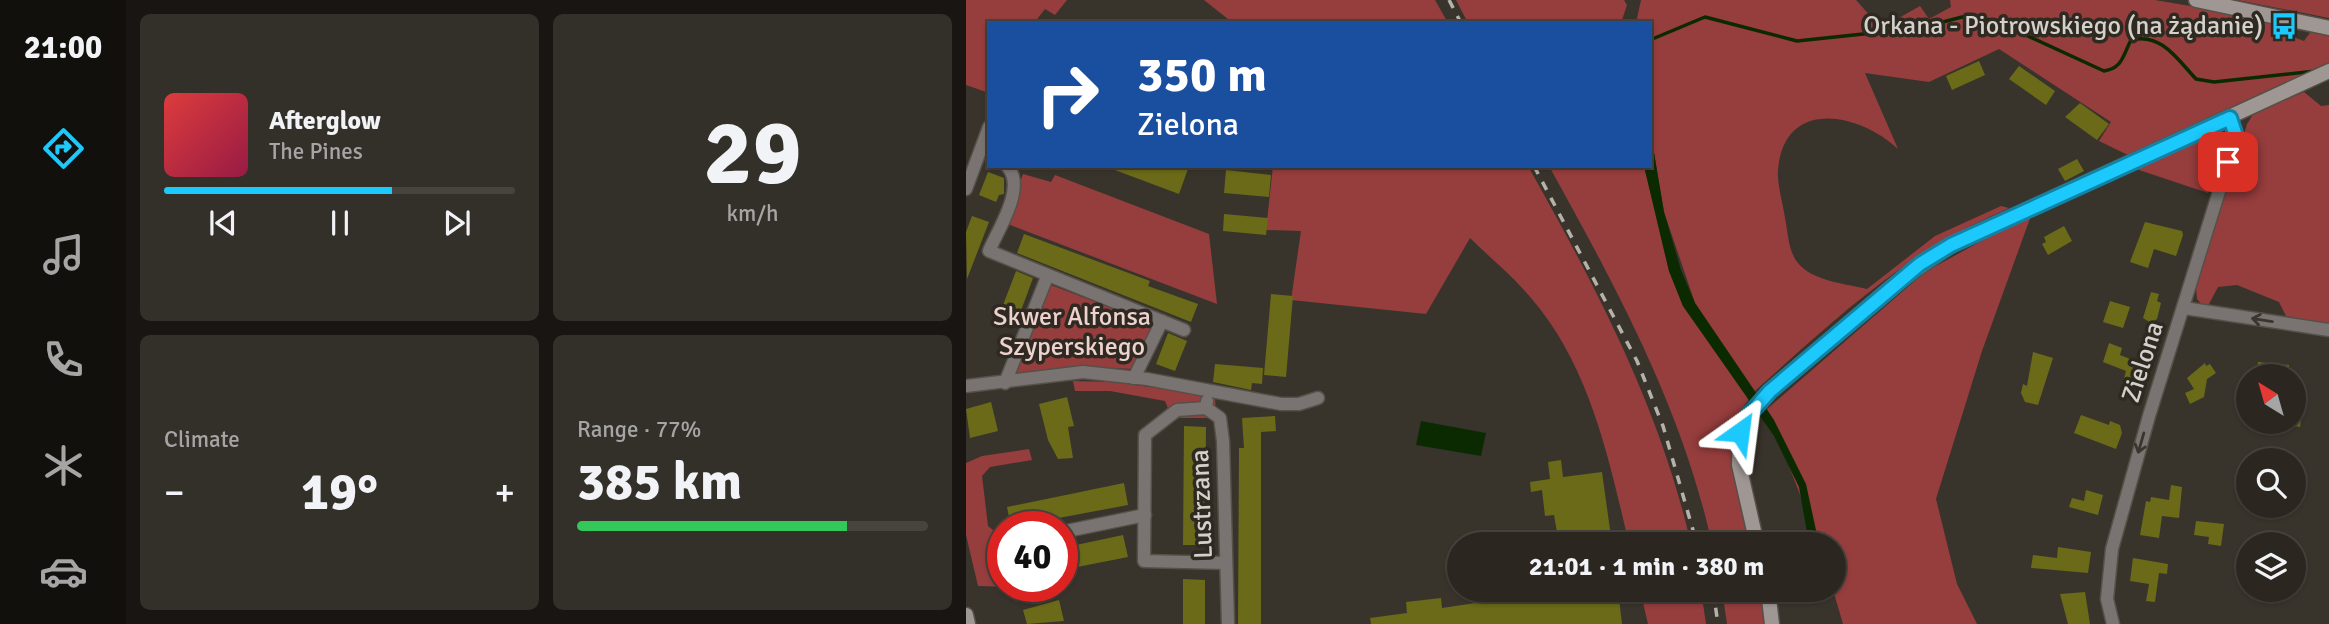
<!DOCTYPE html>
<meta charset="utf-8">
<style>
:root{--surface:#2b2720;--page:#332f29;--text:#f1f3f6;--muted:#a6a5a5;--line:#47443e;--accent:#1cc9fc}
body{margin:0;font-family:Signika,sans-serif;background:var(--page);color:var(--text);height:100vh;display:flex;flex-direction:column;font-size:26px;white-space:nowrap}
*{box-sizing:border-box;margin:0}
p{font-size:23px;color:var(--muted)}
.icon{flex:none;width:38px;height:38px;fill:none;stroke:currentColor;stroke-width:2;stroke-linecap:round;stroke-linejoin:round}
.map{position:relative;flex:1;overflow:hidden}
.details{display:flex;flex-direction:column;gap:14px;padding:14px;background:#181512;width:840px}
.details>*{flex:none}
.guide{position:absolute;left:21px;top:21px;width:665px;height:147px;border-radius:0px;box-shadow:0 2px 5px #0004,0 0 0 2px var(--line);background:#1a4fa0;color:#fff;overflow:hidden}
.needle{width:46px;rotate:323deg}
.buttons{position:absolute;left:1270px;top:364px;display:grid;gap:14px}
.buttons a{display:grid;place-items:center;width:70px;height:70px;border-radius:50%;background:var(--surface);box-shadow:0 2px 5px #0004,0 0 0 2px var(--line);font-size:35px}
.speed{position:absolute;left:21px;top:511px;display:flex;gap:14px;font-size:35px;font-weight:700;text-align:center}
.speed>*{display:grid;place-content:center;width:91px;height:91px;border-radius:50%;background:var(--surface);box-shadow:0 2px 5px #0004,0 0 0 2px var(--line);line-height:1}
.speed .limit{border:10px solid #d22;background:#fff;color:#111}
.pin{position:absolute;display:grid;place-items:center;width:60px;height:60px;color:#fff;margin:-30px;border-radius:14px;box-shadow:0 4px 10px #0006}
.me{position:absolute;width:77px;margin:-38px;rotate:31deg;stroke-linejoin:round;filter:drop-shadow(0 0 5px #0008)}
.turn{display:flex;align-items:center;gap:24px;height:147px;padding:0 35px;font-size:32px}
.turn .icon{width:91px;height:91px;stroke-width:2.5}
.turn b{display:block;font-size:49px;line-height:60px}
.big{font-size:52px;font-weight:800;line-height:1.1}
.details .widget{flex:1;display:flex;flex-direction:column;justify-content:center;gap:10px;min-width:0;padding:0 24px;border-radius:10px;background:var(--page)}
.details .dial{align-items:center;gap:0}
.dial b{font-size:91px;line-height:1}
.song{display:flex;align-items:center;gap:21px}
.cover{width:84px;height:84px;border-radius:10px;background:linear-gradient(135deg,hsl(0 70% 55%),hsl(340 70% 35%))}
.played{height:7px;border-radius:4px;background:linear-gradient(90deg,var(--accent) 65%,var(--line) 65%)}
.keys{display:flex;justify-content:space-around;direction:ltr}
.heat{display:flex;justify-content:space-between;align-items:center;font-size:38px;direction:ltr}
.charge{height:10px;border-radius:5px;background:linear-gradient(90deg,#34c759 77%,var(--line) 0)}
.details .tiles{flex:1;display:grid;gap:14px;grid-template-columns:repeat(2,1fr)}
.trip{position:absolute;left:481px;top:532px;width:399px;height:70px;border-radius:35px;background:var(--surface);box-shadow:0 2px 5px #0004,0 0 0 2px var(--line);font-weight:800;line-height:70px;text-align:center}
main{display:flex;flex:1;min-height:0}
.tab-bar{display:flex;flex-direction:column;width:126px;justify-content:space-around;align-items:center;background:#11100d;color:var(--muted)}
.tab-bar .icon{width:49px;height:49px}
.tab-bar .selected{color:var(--accent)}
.tab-bar b{font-size:32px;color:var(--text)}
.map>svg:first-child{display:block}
.green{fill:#963d3d}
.water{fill:#0c2a02}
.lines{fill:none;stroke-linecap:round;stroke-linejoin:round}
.stream{stroke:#0c2a02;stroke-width:3.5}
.building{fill:#6a6a18}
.street-casing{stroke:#555048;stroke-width:15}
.secondary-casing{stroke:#555048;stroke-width:17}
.street{stroke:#797471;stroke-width:12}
.secondary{stroke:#9f9793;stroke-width:14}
.rail{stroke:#b5b2ab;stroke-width:3.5;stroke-dasharray:9 9;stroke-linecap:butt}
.oneway{stroke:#3a352d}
.route-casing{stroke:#1283a4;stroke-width:18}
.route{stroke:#1cc9fc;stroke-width:12}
.labels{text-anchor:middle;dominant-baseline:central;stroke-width:7;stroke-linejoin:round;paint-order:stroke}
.poi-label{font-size:26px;fill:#d4d1cb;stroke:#2f2a21;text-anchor:end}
.park-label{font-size:26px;fill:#eed2d0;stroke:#2f2a21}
.street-label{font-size:26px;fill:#d4d1cb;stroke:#2f2a21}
</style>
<main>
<nav class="tab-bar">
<b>21:00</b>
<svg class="icon selected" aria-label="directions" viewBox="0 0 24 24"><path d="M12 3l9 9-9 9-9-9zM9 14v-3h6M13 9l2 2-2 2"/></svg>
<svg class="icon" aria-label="music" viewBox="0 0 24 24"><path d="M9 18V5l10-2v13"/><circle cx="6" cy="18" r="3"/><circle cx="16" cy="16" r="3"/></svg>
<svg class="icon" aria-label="phone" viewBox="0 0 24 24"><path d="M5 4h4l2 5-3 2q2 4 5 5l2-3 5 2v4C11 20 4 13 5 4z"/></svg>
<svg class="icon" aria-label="climate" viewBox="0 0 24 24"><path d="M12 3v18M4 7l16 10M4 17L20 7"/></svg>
<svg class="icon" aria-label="car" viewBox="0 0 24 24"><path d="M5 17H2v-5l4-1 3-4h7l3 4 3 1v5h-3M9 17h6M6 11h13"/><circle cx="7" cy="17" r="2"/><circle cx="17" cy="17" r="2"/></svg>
</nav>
<section class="details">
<div class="tiles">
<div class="widget">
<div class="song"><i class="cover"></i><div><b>Afterglow</b><p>The Pines</p></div></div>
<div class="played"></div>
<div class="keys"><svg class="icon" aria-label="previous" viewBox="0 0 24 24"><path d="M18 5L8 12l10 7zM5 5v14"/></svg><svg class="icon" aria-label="pause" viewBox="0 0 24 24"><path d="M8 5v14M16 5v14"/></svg><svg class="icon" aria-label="next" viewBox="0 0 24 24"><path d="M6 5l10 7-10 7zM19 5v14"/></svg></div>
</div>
<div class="widget dial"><b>29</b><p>km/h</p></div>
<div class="widget"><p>Climate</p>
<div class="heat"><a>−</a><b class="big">19°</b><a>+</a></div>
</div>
<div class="widget"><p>Range · 77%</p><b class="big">385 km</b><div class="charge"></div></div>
</div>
</section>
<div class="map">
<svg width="1363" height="624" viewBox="0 0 1363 624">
<rect width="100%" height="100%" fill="#39342b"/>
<!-- green -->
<g class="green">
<polygon points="0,0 101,0 89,15 79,9 68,23 23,23 23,93 0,85"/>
<polygon points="238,0 469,0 482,23 267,23"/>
<polygon points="490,0 658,0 661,5 655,23 502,23"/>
<path d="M675 0H890L915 28 954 6 963 19 985 7 984 0H1189L1311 21 1314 32 1338 41 1346 30 1363 35V65L1162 155 1133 141 1145 122 1033 49 963 82 899 73 932 149C892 112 818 98 812 170 811 185 817 203 819 218 822 232 822 251 832 263 846 281 881 284 901 289L969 236 1035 206 1043 208C1024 217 1003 226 985 237 914 276 849 337 789 391L729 303 698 212 684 129V23H670Z"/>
<polygon points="1271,0 1363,0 1363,18"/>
<polygon points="1338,92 1355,106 1363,105 1363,325 1320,316 1313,302 1271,285 1252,287 1242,306 1237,306 1231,299 1230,288 1281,124 1288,113"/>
<polygon points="1243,136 1255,143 1242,193 1170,169"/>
<path d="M307 166H562C630 287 694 408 725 544H663C643 459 624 366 565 298 547 276 524 258 504 238L460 314 325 300 335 231 300 230Z"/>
<path d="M583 166H678L703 271 717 306 783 399C750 440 774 498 785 544H746C716 408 650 287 583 166Z"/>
<polygon points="57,174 85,182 89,175 243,234 251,304 39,223"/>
<polygon points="1066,213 1016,351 970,499 991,584 1011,624 877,624 867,590 868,544 853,544 801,409 959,272"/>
<polygon points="85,285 187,324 168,369 117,367 49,375 48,369"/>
<polygon points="107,381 147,382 243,395 249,396 250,418 206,418 199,401 144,391 109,391"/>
<polygon points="63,449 66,460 24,467 16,476 22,526 37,538 37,586 48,587 12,586 0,535 0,463 16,456"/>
<polygon points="674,590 735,590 740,624 682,624"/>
<polygon points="756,590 796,590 800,624 761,624"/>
</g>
<!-- water -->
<g class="water">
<polygon points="684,129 698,212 715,270 729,303 808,420 840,484 853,544 843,544 833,487 808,436 717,306 703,271 678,166 684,166"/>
<polygon points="455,421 520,433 515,456 450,445"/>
</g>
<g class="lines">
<!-- stream -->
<path class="stream" d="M684 40 739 17 831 41 954 28 996 17 1027 20 1138 71C1157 68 1157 55 1165 40 1195 32 1212 60 1230 79L1248 82 1350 71"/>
</g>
<!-- building -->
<g class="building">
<polygon points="1013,61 1019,75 986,90 980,76"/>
<polygon points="1053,66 1089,91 1080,105 1043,79"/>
<polygon points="1114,103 1143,124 1131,140 1099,117"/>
<polygon points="1111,159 1118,171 1099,181 1092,169"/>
<polygon points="138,166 223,166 213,194"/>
<polygon points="260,170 305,175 303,197 258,193"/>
<polygon points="22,172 38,178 38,194 33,195 30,202 13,195"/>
<polygon points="258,214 302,218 300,235 257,231"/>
<polygon points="6,216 23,222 1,279 0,232"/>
<polygon points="1179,222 1216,231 1217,235 1210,256 1188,249 1182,268 1164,262"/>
<polygon points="1098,226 1106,241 1082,255 1076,244 1080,242 1078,237"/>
<polygon points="58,234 184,281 182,286 232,304 225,322 51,253"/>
<polygon points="50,271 67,278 49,327 31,321"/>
<polygon points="1185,292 1193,294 1191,301 1195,303 1191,319 1185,323 1177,318"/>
<polygon points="305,294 327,296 320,377 298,375"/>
<polygon points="1144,301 1164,307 1157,328 1137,322"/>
<polygon points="202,333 221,341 209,371 190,364"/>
<polygon points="1143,343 1156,348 1154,355 1177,364 1170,384 1166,383 1164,388 1156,386 1160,371 1137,362"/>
<polygon points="1067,352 1087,358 1072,405 1059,402 1055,393 1057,384 1061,386"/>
<polygon points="1292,362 1323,365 1322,376 1290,376"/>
<polygon points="1239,363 1240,366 1244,364 1250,373 1241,379 1238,397 1224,404 1219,393 1228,389 1221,378"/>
<polygon points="249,364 297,368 296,384 286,383 285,390 247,382"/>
<polygon points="1328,393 1338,394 1334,427 1328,426"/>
<polygon points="101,397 108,426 102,427 107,458 92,459 82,440 73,404"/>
<polygon points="25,402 32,431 4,438 0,409"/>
<polygon points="1115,415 1143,425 1144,421 1154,425 1156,433 1150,449 1108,433"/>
<polygon points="309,416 310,431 295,432 295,624 272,624 273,448 278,448 276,418"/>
<polygon points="218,426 240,427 239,545 217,545"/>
<polygon points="595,460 597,477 636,472 646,544 560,544 559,536 591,532 588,515 579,516 576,490 565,492 564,482 584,479 582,462"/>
<polygon points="158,483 162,505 45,527 41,507"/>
<polygon points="1205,485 1216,487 1213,518 1196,516 1193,538 1174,535 1180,501 1184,502 1185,497 1203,500"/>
<polygon points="1120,490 1137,495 1132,515 1103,507 1106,498 1118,501"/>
<polygon points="1230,521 1258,524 1255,546 1242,544 1243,537 1228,535"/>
<polygon points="157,535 162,557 96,570 96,548"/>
<polygon points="1092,547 1125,552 1122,573 1065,568 1067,555 1091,558"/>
<polygon points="1167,558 1202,564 1201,574 1193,573 1189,602 1180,601 1183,584 1164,581"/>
<polygon points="217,579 239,580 239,624 217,624"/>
<polygon points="598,590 652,590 656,624 405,624 404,618 441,613 440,602 475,598 476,608"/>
<polygon points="1119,592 1124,624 1102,624 1094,594"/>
<polygon points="93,600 98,621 61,624 57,610"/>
</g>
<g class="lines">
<defs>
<g id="street">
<path d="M41 166C61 187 32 229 23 251L218 330"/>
<polyline points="0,189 23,127"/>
<polyline points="1218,308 1363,330"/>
<polyline points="168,378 196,321"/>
<polyline points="39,383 81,277"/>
<polyline points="0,386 117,372 181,379 315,404 333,404 352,398"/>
<polyline points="241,401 240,408 254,418 257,441 262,624"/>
<polyline points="240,408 211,410 179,435 178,561 260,563"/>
<polyline points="96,532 179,515"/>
<polyline points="1147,624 1141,599 1146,549 1183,416 1270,137 1264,118"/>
</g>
<g id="secondary">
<polyline points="1230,0 1363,28"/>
<polyline points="791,544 773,465 774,432 780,418 804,391 928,285 985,245 1363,71"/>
<polyline points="802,590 806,624"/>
<polyline points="0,615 2,624"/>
</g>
</defs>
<!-- street casing -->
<use href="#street" class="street-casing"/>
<!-- secondary casing -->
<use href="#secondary" class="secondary-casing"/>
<!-- street -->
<use href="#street" class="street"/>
<!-- secondary -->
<use href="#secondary" class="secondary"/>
<!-- rail -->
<g class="rail">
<polyline points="483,0 495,23"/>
<polyline points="568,166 671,361 697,426 731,544"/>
<polyline points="747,590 752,624"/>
</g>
</g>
<!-- one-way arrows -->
<defs><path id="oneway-shaft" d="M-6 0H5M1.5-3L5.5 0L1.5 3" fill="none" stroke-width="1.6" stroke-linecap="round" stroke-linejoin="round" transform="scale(1.75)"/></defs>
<g class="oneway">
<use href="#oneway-shaft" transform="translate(1296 320) rotate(-171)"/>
<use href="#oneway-shaft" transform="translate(1175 443) rotate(106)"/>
</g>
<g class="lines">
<defs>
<polyline id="route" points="774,432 780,418 804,391 954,264 985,245 1264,118 1270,136 1262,162"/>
</defs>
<!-- route casing -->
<use href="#route" class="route-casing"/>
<!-- route -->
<use href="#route" class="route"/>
</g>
<!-- icons -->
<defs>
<symbol id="bus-bare" viewBox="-9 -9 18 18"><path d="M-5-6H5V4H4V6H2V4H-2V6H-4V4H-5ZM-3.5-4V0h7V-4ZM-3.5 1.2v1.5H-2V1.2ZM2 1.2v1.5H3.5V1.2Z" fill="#1cc9fc" stroke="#2f2a21" stroke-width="2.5" paint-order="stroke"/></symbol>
</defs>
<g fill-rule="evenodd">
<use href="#bus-bare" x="1299" y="7" width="38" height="38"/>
</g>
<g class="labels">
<!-- poi labels -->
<g class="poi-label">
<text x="1297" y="26">Orkana - Piotrowskiego (na żądanie)</text>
</g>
<!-- park labels -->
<g class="park-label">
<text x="106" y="317">Skwer Alfonsa<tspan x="106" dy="30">Szyperskiego</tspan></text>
</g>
<!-- street labels -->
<g class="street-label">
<text transform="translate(1177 362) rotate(-72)">Zielona</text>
<text transform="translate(236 504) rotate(-92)">Lustrzana</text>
</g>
</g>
</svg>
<div class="buttons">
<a><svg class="needle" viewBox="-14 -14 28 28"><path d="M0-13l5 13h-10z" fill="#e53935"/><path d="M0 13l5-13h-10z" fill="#a6a5a5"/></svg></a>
<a><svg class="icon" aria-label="search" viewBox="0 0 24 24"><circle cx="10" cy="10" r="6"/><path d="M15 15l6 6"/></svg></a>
<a><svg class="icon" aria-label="layers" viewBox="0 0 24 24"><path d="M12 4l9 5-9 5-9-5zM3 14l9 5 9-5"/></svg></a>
</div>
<div class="speed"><div class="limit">40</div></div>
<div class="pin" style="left:1262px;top:162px;background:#d93025"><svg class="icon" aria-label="arrive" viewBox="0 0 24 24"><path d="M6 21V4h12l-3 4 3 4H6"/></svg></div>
<svg class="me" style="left:774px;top:432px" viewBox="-20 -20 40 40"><path d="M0-17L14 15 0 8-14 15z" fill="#1cc9fc" stroke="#fff" stroke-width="4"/></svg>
<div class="trip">21:01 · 1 min · 380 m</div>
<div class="guide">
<div class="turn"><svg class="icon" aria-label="right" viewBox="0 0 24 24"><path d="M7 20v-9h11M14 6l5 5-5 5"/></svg><div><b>350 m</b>Zielona</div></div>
</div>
</div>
</main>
